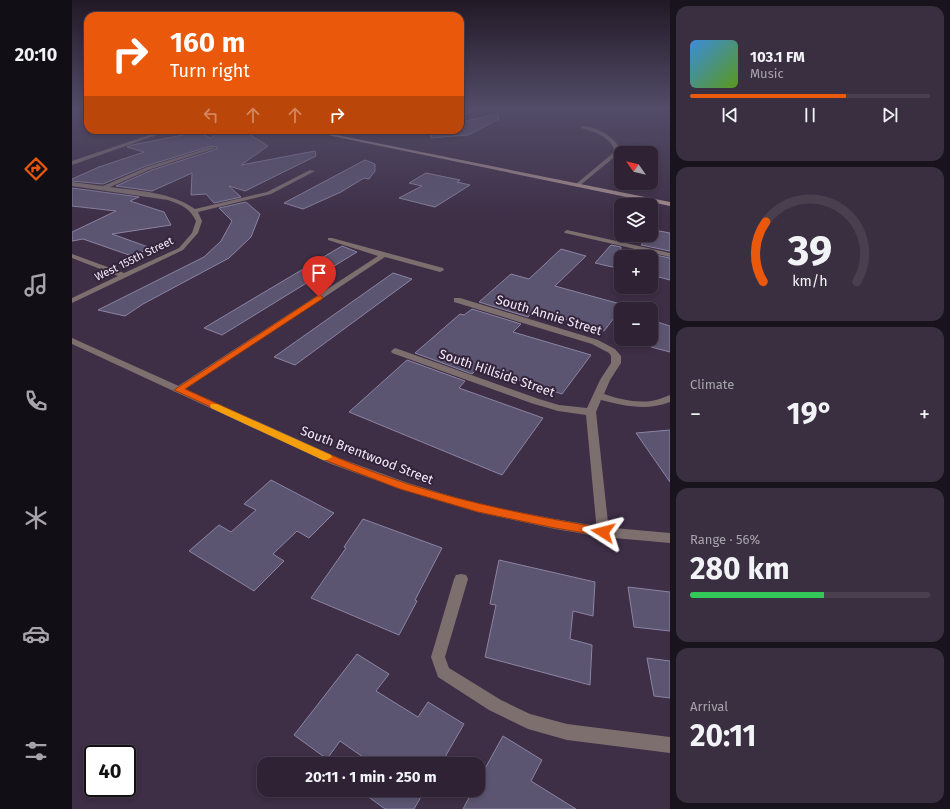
<!DOCTYPE html>
<meta charset="utf-8">
<style>
:root{--surface:#2e2234;--page:#3a2f40;--text:#f1f3f6;--muted:#a7a4ac;--line:#493f4f;--accent:#ea580c}
body{margin:0;font-family:"Fira Sans",sans-serif;background:var(--page);color:var(--text);height:100vh;display:flex;flex-direction:column;font-size:15px;white-space:nowrap}
*{box-sizing:border-box;margin:0}
p{font-size:13px;color:var(--muted)}
.icon{flex:none;width:22px;height:22px;fill:none;stroke:currentColor;stroke-width:2;stroke-linecap:round;stroke-linejoin:round}
.map{position:relative;flex:1;overflow:hidden}
.drawer{display:flex;flex-direction:column;gap:6px;padding:6px;background:#19131d;width:280px}
.drawer>*{flex:none}
.banner{position:absolute;left:12px;top:12px;width:380px;height:122px;border-radius:12px;box-shadow:0 2px 6px #0003,0 0 0 1px var(--line);background:#ea580c;color:#fff;overflow:hidden}
.needle{width:26px;rotate:304deg}
.fabs{position:absolute;left:542px;top:146px;display:grid;gap:8px}
.fabs a{display:grid;place-items:center;width:44px;height:44px;border-radius:8px;background:var(--surface);box-shadow:0 2px 6px #0003,0 0 0 1px var(--line);font-size:20px}
.speed{position:absolute;left:12px;top:745px;display:flex;gap:8px;font-size:20px;font-weight:700;text-align:center}
.speed>*{display:grid;place-content:center;width:52px;height:52px;border-radius:50%;background:var(--surface);box-shadow:0 2px 6px #0003,0 0 0 1px var(--line);line-height:1}
.speed .limit{border:2px solid #111;border-radius:6px;background:#fff;color:#111}
.pin{position:absolute;display:grid;place-items:center;width:34px;height:34px;color:#fff;margin:-41px -17px;border-radius:50% 50% 50% 0;rotate:-45deg;box-shadow:0 0 4px #0007}
.pin .icon{rotate:45deg}
.me{position:absolute;width:44px;margin:-22px;rotate:279deg;stroke-linejoin:round;filter:drop-shadow(0 0 3px #0008)}
.turn{display:flex;align-items:center;gap:14px;height:84px;padding:0 20px;font-size:18px}
.turn .icon{width:52px;height:52px;stroke-width:2.5}
.turn b{display:block;font-size:28px;line-height:34px}
.lanes{display:flex;align-items:center;height:38px;padding:0 20px;background:#0003;justify-content:center;gap:20px;direction:ltr}
.lanes .off{opacity:.35}
.big{font-size:30px;font-weight:700;line-height:1.1}
.drawer .card{flex:1;display:flex;flex-direction:column;justify-content:center;gap:6px;min-width:0;padding:0 14px;border-radius:12px;background:var(--page)}
.drawer .dial{align-items:center;gap:0}
.dial svg{height:104px;overflow:visible;fill:none;stroke:var(--line);stroke-width:7;stroke-linecap:round;text-anchor:middle}
.dial text{fill:var(--text);stroke:none}
.song{display:flex;align-items:center;gap:12px}
.cover{width:48px;height:48px;border-radius:6px;background:linear-gradient(135deg,hsl(210 70% 55%),hsl(90 70% 35%))}
.played{height:4px;border-radius:2px;background:linear-gradient(90deg,var(--accent) 65%,var(--line) 65%)}
.keys{display:flex;justify-content:space-around;direction:ltr}
.heat{display:flex;justify-content:space-between;align-items:center;font-size:22px;direction:ltr}
.charge{height:6px;border-radius:3px;background:linear-gradient(90deg,#34c759 56%,var(--line) 0)}
.trip{position:absolute;left:185px;top:757px;width:228px;height:40px;border-radius:12px;background:var(--surface);box-shadow:0 2px 6px #0003,0 0 0 1px var(--line);font-weight:700;line-height:40px;text-align:center}
main{display:flex;flex:1;min-height:0}
.tabs{display:flex;flex-direction:column;width:72px;justify-content:space-around;align-items:center;background:#120e15;color:var(--muted)}
.tabs .icon{width:28px;height:28px}
.tabs .on{color:var(--accent)}
.tabs b{font-size:18px;color:var(--text)}
.map>svg:first-child{display:block}
.building{fill:#5c5571;stroke:#8b84a3}
.lines{fill:none;stroke-linecap:round;stroke-linejoin:round}
.minor{fill:#7e6f6f;fill-rule:evenodd}
.tertiary{fill:#7e6f6f;fill-rule:evenodd}
.secondary{fill:#a78e8e;fill-rule:evenodd}
.route{fill:#ea580c;stroke:#983908}
.slow{fill:#f59e0b}
.labels{text-anchor:middle;dominant-baseline:central;stroke-width:4;stroke-linejoin:round;paint-order:stroke}
.far-street-label{font-size:11px;fill:#f2e8f7;stroke:#33243b}
.street-label{font-size:13px;fill:#f2e8f7;stroke:#33243b}
</style>
<main>
<nav class="tabs">
<b>20:10</b>
<svg class="icon on" aria-label="directions" viewBox="0 0 24 24"><path d="M12 3l9 9-9 9-9-9zM9 14v-3h6M13 9l2 2-2 2"/></svg>
<svg class="icon" aria-label="music" viewBox="0 0 24 24"><path d="M9 18V5l10-2v13"/><circle cx="6" cy="18" r="3"/><circle cx="16" cy="16" r="3"/></svg>
<svg class="icon" aria-label="phone" viewBox="0 0 24 24"><path d="M5 4h4l2 5-3 2q2 4 5 5l2-3 5 2v4C11 20 4 13 5 4z"/></svg>
<svg class="icon" aria-label="climate" viewBox="0 0 24 24"><path d="M12 3v18M4 7l16 10M4 17L20 7"/></svg>
<svg class="icon" aria-label="car" viewBox="0 0 24 24"><path d="M5 17H2v-5l4-1 3-4h7l3 4 3 1v5h-3M9 17h6M6 11h13"/><circle cx="7" cy="17" r="2"/><circle cx="17" cy="17" r="2"/></svg>
<svg class="icon" aria-label="filters" viewBox="0 0 24 24"><path d="M4 7h16M4 17h16"/><circle cx="9" cy="7" r="2"/><circle cx="15" cy="17" r="2"/></svg>
</nav>
<div class="map">
<svg width="598" height="809" viewBox="0 0 598 809">
<rect width="100%" height="100%" fill="#3e2e46"/>
<!-- building -->
<g class="building">
<polygon points="426,114 427,119 396,135 359,138 358,130 388,130 388,122"/>
<polygon points="153,130 172,131 196,146 169,165 243,151 244,156 173,191 157,186 169,197 142,203 134,194 119,195 120,173 80,191 44,186 80,170 145,149 144,147 139,146 74,166 31,184 0,181 0,179 27,167 72,152 55,147 60,145 126,132 139,138 145,133 150,133"/>
<polygon points="293,160 303,164 303,171 297,179 292,178 269,192 231,209 212,203"/>
<polygon points="354,173 388,180 385,182 398,185 363,207 327,198 350,186 337,183"/>
<polygon points="0,188 67,197 58,201 92,212 99,225 40,234 79,248 60,256 11,239 0,241 0,232 44,211 0,206"/>
<polygon points="174,202 188,214 179,237 157,258 71,304 53,316 26,310 132,257 149,241 160,221 147,208"/>
<polygon points="582,230 598,233 598,251 569,245"/>
<polygon points="539,245 549,247 549,269 523,263"/>
<polygon points="270,246 285,252 150,335 132,328"/>
<polygon points="489,249 514,256 483,286 552,305 532,331 463,310 456,317 407,302 439,274 457,279"/>
<polygon points="564,251 598,258 598,280 579,275 579,257 559,257"/>
<polygon points="321,273 340,279 223,365 202,357"/>
<polygon points="400,309 449,324 441,332 519,355 490,394 407,367 400,374 343,353 388,314 392,315"/>
<polygon points="579,320 598,326 598,352 579,347"/>
<polygon points="335,360 393,381 387,388 471,418 430,475 277,412"/>
<polygon points="598,430 598,482 564,433"/>
<polygon points="199,480 262,513 237,538 225,531 201,554 212,561 182,591 117,551 147,525 159,532 184,510 172,504"/>
<polygon points="291,519 370,548 343,600 345,601 327,635 239,598 274,548 272,547"/>
<polygon points="427,560 523,582 521,616 501,611 498,639 520,645 518,685 413,657 424,605 418,604"/>
<polygon points="556,587 598,592 598,631 562,627"/>
<polygon points="285,654 317,674 304,691 346,717 356,702 392,724 369,764 301,764 268,741 255,759 222,735"/>
<polygon points="575,658 598,661 598,698 582,696"/>
<polygon points="431,736 470,760 459,781 504,809 391,809 401,790 406,790 406,781"/>
<polygon points="287,790 353,790 342,809 313,809"/>
</g>
<g class="lines">
<!-- minor -->
<g class="minor">
<polygon points="406,108 411,108 388,117 388,114"/>
<path d="M509 126C524 126 542 136 548 149L545 155 506 187 504 186V184L541 153 542 149C537 136 522 132 509 128Z"/>
<polygon points="56,130 64,130 83,136 81,137"/>
<path d="M139 147 144 148 79 169 38 187C67 191 99 192 123 209L195 192 238 170 243 171 199 194 126 212 130 221 126 233 111 250 0 303V298L46 276 0 258V254L52 273 107 248 120 233 124 221C117 207 109 205 96 200L0 186V182L31 186 75 167Z"/>
<polygon points="495,230 598,253 598,257 493,233 492,232"/>
<polygon points="256,238 260,238 371,268 372,270 368,272 313,257 109,392 103,392 101,390 103,388 306,256 256,240"/>
<path d="M382 298H388L526 340 543 349 549 356V363L538 380 532 394C547 399 563 403 579 401 586 400 592 397 598 395V402C575 411 552 406 529 400L524 412 537 532 535 535 531 537 527 535 525 532 514 415 486 411 459 403 320 353 319 351 323 348 326 349 467 399 487 405 515 408 528 380 539 363V356L537 353 520 344 382 302Z"/>
<polygon points="389,574 394,575 396,579 373,657 377,668 429,700 458,714 495,724 598,737 598,753 495,740 456,729 417,710 366,677 359,657 382,579 384,575"/>
</g>
<!-- tertiary -->
<g class="tertiary">
<polygon points="92,130 99,130 0,165 0,161"/>
<polygon points="0,338 267,458 336,483 405,504 483,519 531,527 598,533 598,543 531,537 483,529 405,512 328,489 259,464 0,344"/>
</g>
<!-- secondary -->
<polygon class="secondary" points="231,130 240,130 598,202 598,206"/>
</g>
<!-- sky -->
<linearGradient id="sky" x2="0" y2="1"><stop stop-color="#221926"/><stop offset="0.49" stop-color="#524c68"/><stop offset="1" stop-color="#524c68" stop-opacity="0"/></linearGradient>
<rect width="598" height="221" fill="url(#sky)"/>
<!-- route -->
<path class="route" d="M247 295 251 297 250 299 113 389C186 422 259 459 336 484 400 504 465 517 531 528L535 529 537 532 535 535 531 536 483 528 406 512 328 489 260 463 102 390Z"/>
<!-- slow -->
<polygon class="slow" points="139,404 145,404 259,455 260,457 255,460 251,460 139,408 138,406"/>
<g class="labels">
<!-- far-street labels -->
<g class="far-street-label">
<text transform="translate(62 259) rotate(-26)">West 155th Street</text>
</g>
<!-- street labels -->
<g class="street-label">
<text transform="translate(477 315) rotate(17)">South Annie Street</text>
<text transform="translate(425 373) rotate(19)">South Hillside Street</text>
<text transform="translate(295 455) rotate(21)">South Brentwood Street</text>
</g>
</g>
</svg>
<div class="fabs">
<a><svg class="needle" viewBox="-14 -14 28 28"><path d="M0-13l5 13h-10z" fill="#e53935"/><path d="M0 13l5-13h-10z" fill="#a7a4ac"/></svg></a>
<a><svg class="icon" aria-label="layers" viewBox="0 0 24 24"><path d="M12 4l9 5-9 5-9-5zM3 14l9 5 9-5"/></svg></a>
<a>+</a>
<a>−</a>
</div>
<div class="speed"><div class="limit">40</div></div>
<div class="pin" style="left:247px;top:297px;background:#d93025"><svg class="icon" aria-label="arrive" viewBox="0 0 24 24"><path d="M6 21V4h12l-3 4 3 4H6"/></svg></div>
<svg class="me" style="left:531px;top:532px" viewBox="-20 -20 40 40"><path d="M0-17L14 15 0 8-14 15z" fill="#ea580c" stroke="#fff" stroke-width="4"/></svg>
<div class="trip">20:11 · 1 min · 250 m</div>
<div class="banner">
<div class="turn"><svg class="icon" aria-label="right" viewBox="0 0 24 24"><path d="M7 20v-9h11M14 6l5 5-5 5"/></svg><div><b>160 m</b>Turn right</div></div>
<div class="lanes"><svg class="icon off" aria-label="left" viewBox="0 0 24 24"><path d="M17 20v-9H6M10 6l-5 5 5 5"/></svg><svg class="icon off" aria-label="ahead" viewBox="0 0 24 24"><path d="M12 20V5M6 11l6-6 6 6"/></svg><svg class="icon off" aria-label="ahead" viewBox="0 0 24 24"><path d="M12 20V5M6 11l6-6 6 6"/></svg><svg class="icon" aria-label="right" viewBox="0 0 24 24"><path d="M7 20v-9h11M14 6l5 5-5 5"/></svg></div>
</div>
</div>
<section class="drawer">
<div class="card">
<div class="song"><i class="cover"></i><div><b>103.1 FM</b><p>Music</p></div></div>
<div class="played"></div>
<div class="keys"><svg class="icon" aria-label="previous" viewBox="0 0 24 24"><path d="M18 5L8 12l10 7zM5 5v14"/></svg><svg class="icon" aria-label="pause" viewBox="0 0 24 24"><path d="M8 5v14M16 5v14"/></svg><svg class="icon" aria-label="next" viewBox="0 0 24 24"><path d="M6 5l10 7-10 7zM19 5v14"/></svg></div>
</div>
<div class="card dial"><svg viewBox="0 0 100 80">
<path d="M14 69A42 42 0 1 1 86 69"/>
<path d="M14 69A42 42 0 0 1 16 23" stroke="#ea580c"/>
<text x="50" y="56" font-size="32" font-weight="700">39</text>
<text x="50" y="72" font-size="11">km/h</text>
</svg></div>
<div class="card"><p>Climate</p>
<div class="heat"><a>−</a><b class="big">19°</b><a>+</a></div>
</div>
<div class="card"><p>Range · 56%</p><b class="big">280 km</b><div class="charge"></div></div>
<div class="card"><p>Arrival</p><b class="big">20:11</b></div>
</section>
</main>
